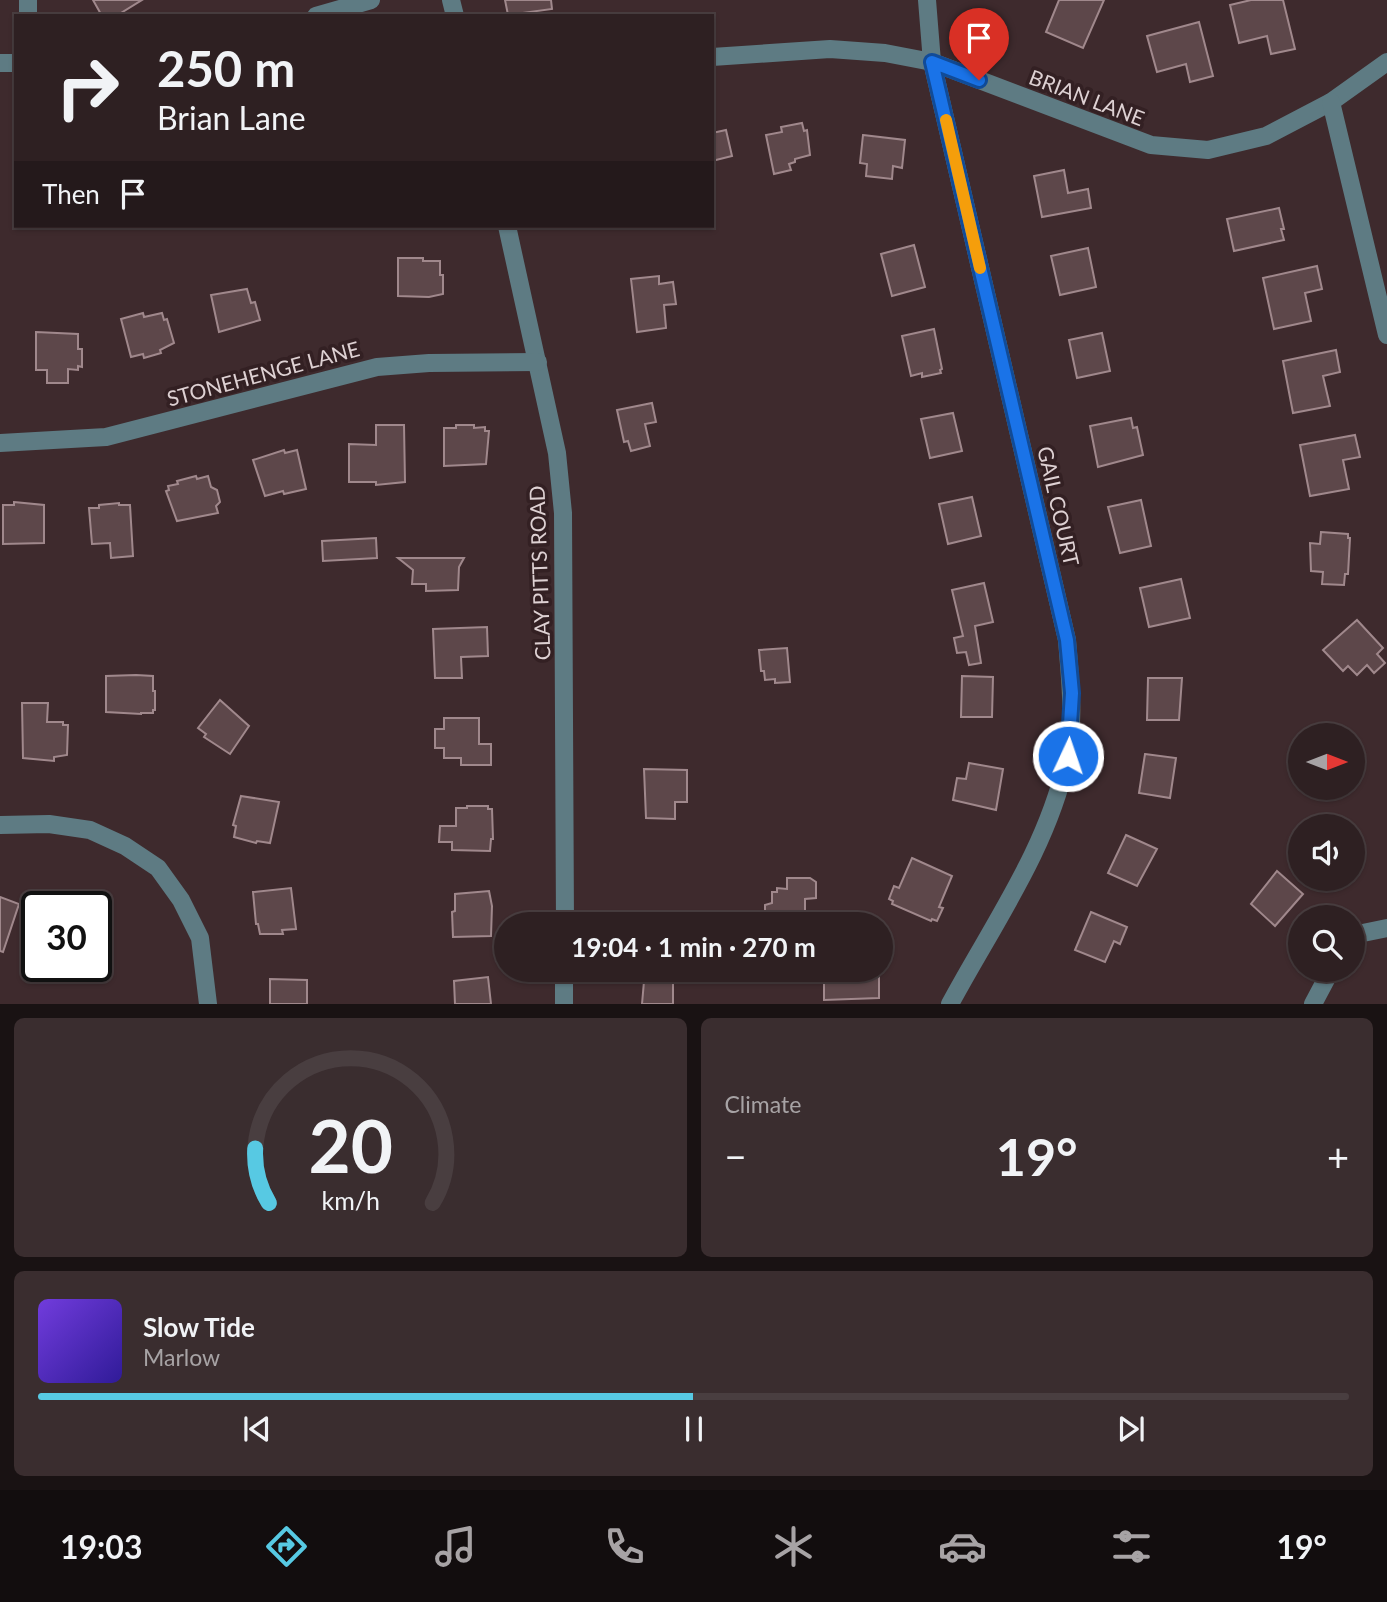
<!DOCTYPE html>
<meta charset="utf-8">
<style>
:root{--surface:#2e2022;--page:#3a2d2f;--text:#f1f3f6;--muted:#a7a3a5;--line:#493e40;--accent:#57c9e3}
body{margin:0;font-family:Lato,sans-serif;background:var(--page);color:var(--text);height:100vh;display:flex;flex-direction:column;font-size:26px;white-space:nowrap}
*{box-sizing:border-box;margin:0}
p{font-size:23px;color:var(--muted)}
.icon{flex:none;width:38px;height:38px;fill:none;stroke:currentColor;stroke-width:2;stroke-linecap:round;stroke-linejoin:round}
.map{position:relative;height:1004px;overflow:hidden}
.details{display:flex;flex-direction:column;gap:14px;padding:14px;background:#191213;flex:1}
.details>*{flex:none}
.banner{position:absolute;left:14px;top:14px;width:700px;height:214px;border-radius:0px;box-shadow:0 2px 5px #0004,0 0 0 2px var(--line);background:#2e2022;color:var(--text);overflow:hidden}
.needle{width:46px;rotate:90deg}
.fabs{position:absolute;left:1288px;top:723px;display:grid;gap:14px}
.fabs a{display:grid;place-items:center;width:77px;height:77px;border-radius:50%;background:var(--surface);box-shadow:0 2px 5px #0004,0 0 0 2px var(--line);font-size:35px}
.speed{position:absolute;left:21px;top:891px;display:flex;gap:14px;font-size:35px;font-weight:700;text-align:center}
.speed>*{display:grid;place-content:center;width:91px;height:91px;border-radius:50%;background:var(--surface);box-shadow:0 2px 5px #0004,0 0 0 2px var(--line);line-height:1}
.speed .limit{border:4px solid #111;border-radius:10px;background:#fff;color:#111}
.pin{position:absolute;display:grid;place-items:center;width:60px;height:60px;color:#fff;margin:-72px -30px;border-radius:50% 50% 50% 0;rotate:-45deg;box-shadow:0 0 7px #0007}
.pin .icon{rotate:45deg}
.me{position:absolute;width:77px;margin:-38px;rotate:3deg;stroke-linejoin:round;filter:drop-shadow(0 0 5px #0008)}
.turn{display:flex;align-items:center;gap:24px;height:147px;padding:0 28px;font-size:32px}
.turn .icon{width:91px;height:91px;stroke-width:2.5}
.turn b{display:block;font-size:49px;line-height:60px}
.then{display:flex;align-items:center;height:66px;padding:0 28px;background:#0003;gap:14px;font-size:26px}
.big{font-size:52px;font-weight:700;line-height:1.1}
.details .widget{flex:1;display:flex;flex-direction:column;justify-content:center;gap:10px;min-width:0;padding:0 24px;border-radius:10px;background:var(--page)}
.details .dial{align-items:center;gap:0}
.dial svg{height:182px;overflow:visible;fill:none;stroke:var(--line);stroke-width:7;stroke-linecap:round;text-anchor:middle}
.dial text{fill:var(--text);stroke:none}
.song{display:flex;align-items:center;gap:21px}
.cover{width:84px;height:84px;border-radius:10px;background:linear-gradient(135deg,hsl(260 70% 55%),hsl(250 70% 35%))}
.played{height:7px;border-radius:4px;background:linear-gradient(90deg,var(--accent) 50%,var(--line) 50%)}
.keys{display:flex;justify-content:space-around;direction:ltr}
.heat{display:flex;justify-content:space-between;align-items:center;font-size:38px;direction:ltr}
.details .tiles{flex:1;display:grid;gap:14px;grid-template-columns:1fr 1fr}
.widget:last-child{grid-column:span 2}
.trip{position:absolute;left:494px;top:912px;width:399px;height:70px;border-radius:35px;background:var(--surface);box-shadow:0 2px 5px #0004,0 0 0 2px var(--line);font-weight:700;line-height:70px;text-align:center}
.menu{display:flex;height:112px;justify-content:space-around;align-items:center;background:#120d0e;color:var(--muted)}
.menu .icon{width:49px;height:49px}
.menu .on{color:var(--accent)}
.menu b{font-size:32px;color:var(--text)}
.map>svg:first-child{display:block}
.building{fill:#5d474a;stroke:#a0888c;stroke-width:2}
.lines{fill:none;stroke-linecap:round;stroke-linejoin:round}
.minor{stroke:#5e7b83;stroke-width:18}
.route-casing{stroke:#114b97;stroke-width:18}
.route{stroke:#1a73e8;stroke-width:12}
.slow{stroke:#f59e0b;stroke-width:12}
.labels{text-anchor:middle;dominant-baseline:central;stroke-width:7;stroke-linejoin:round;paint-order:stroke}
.street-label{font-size:21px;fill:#ded1d3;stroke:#332023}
</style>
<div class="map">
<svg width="1387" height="1004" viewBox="0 0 1387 1004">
<rect width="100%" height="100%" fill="#3e2a2d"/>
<!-- building -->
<g class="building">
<polygon points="93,0 142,0 116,16 102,16"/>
<polygon points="505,0 551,0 552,9 508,15"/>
<polygon points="1059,0 1104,0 1083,48 1046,32"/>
<polygon points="1251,0 1283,0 1295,49 1271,54 1267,36 1239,43 1230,5"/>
<polygon points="1199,22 1213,76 1190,82 1186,64 1157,72 1147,36"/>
<polygon points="802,123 804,131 807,130 810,155 795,159 795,162 789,164 791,170 774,174 766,135 782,132 781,127"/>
<polygon points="726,130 732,156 712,161 712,133"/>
<polygon points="863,135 905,140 902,168 893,166 892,179 866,176 867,164 860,163"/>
<polygon points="1064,170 1068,193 1088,189 1091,208 1042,217 1034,176"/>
<polygon points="1279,208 1284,229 1281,229 1284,240 1234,251 1227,219"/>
<polygon points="914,245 925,287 892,296 881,254"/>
<polygon points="1088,248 1096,287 1060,295 1051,256"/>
<polygon points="398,258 423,258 423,261 440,261 440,275 443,275 443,294 429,297 398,296"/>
<polygon points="1317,266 1322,289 1305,293 1311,321 1274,329 1263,278"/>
<polygon points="659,276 659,284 673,282 676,304 664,305 666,328 637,332 631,279"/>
<polygon points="247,289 251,303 255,302 260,320 219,332 211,295"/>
<polygon points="143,313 144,317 162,313 164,320 167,319 174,343 160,350 161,353 144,358 143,354 131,357 121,319"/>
<polygon points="934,329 942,369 940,370 941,373 922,377 922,373 911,376 902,336"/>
<polygon points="36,332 78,334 78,349 82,349 82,367 78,366 78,370 68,369 68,383 47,383 47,370 36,370"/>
<polygon points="1102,333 1110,371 1077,378 1069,340"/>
<polygon points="1336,350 1340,372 1323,376 1330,406 1293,413 1283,361"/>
<polygon points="652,403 656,422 645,424 650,446 631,451 628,441 624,442 617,410"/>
<polygon points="953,413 962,451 930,458 921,419"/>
<polygon points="1131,418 1133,428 1137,427 1143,455 1098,467 1090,426"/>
<polygon points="376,425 404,425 405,482 376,485 376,482 349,482 349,444 376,445"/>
<polygon points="456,425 474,425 474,428 485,427 485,431 489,431 486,464 444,466 444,428 456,428"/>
<polygon points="1355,435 1360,457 1343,460 1349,489 1310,496 1300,445"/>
<polygon points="284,450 285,453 297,450 306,489 284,494 283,491 265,496 253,460"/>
<polygon points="196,476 197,479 208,476 211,487 217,490 220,502 216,506 218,513 177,521 166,491 169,490 168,486 178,484 177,481"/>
<polygon points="972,497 981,536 948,544 939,504"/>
<polygon points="1141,500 1151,546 1120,553 1108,507"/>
<polygon points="14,502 44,505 44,543 3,544 3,505 14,505"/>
<polygon points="119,503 119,505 130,505 133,556 111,558 110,543 92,544 89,508 99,508 99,505"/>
<polygon points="1321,532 1348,534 1348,538 1350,538 1348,574 1345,574 1344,585 1322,584 1323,572 1311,571 1310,543 1320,544"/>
<polygon points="376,538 377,558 323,561 322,541"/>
<polygon points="398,558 464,558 459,567 458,590 426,591 426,584 412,584 413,570"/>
<polygon points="1181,579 1190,618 1149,627 1140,588"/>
<polygon points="984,583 993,622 975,626 981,663 969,665 966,652 957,653 954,638 963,636 952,590"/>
<polygon points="1357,620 1383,648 1377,654 1385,663 1374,673 1367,665 1357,675 1348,666 1343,671 1323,650"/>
<polygon points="487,627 488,656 461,657 462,678 435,678 433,629"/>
<polygon points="787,648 790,682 775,683 775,679 765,680 764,671 761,671 759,650"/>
<polygon points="136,675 153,676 153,691 155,691 155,710 153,710 153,713 141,713 141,714 106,712 106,676"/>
<polygon points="962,676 993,677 992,717 961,717"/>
<polygon points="1148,678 1182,678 1179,720 1147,720"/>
<polygon points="220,700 249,726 230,754 204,737 206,734 198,728"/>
<polygon points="22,703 48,703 47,722 63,722 63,725 68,725 67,755 54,757 54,761 23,758"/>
<polygon points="444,718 479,718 479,744 491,744 491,765 461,765 461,758 444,758 444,748 435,748 435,729 444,729"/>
<polygon points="1145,754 1176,758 1170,798 1139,793"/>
<polygon points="969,763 1003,769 996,810 953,800 957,778 966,779"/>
<polygon points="644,769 687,770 687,802 675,802 675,819 646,818"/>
<polygon points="241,796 279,802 270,843 257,841 256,843 234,837 236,826 233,825"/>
<polygon points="467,806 488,806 488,809 492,809 493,839 491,839 490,851 452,850 452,842 439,842 440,826 456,826 456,808 467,808"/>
<polygon points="1126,835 1157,849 1137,886 1108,873"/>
<polygon points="912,858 952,876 939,907 943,908 937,921 932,919 931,921 892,904 893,901 889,899 894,886 899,888"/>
<polygon points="1277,871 1303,894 1275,926 1251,904"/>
<polygon points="787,878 810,878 816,882 816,898 805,899 805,924 765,924 765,905 772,903 772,892 777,892 777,888 787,889"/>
<polygon points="291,888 296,929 282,930 283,934 260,934 258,924 256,924 253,892"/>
<polygon points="489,891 492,906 491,936 453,937 452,912 455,911 455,894"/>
<polygon points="0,897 19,904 3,952 0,951"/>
<polygon points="1091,912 1127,927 1120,944 1114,941 1105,962 1075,950"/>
<polygon points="645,970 673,970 673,1004 642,1004"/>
<polygon points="842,970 879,970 879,998 824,1000 824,976 842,976"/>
<polygon points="488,977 491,1004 455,1004 454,981"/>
<polygon points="270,979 307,980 307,1004 270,1004"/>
</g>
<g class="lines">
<!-- minor -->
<g class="minor">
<polyline points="28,0 28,16"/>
<polyline points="451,0 455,16"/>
<path d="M927 0 932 62 1067 640C1070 678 1075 720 1067 758 1048 848 993 924 950 1004"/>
<polyline points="316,16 371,0"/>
<polyline points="712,57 830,49 885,53 932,62 1151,145 1208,150 1266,136 1331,102 1387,62"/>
<polyline points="0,63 16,63"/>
<polyline points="1331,102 1387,335"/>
<polyline points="507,226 557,453 563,513 565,924"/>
<polyline points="0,443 106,437 377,367 429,363 538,362"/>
<polyline points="0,825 49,824 90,830 125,846 158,868 181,900 200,938 208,1004"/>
<polyline points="1353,935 1387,928"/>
<polyline points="564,1004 564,970"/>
<polyline points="1313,1004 1331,970"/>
</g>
</g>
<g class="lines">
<defs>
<polyline id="route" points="979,80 932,62 1067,640 1072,693 1068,756"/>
</defs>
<!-- route casing -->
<use href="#route" class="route-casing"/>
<!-- route -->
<use href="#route" class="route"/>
<!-- slow -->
<polyline class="slow" points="946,120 980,268"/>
</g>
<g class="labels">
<!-- street labels -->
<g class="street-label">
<text transform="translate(1087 97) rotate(21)">BRIAN LANE</text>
<text transform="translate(263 373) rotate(-15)">STONEHENGE LANE</text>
<text transform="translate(1059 506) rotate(77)">GAIL COURT</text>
<text transform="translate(539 573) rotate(-92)">CLAY PITTS ROAD</text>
</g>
</g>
</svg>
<div class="fabs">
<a><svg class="needle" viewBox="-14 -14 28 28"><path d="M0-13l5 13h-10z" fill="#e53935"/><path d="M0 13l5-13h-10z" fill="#a7a3a5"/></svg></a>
<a><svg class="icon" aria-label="sound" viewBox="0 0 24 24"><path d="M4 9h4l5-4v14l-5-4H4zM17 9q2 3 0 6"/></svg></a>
<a><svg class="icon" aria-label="search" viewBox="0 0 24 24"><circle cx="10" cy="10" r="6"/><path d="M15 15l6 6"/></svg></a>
</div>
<div class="speed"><div class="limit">30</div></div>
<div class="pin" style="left:979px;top:80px;background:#d93025"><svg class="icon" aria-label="arrive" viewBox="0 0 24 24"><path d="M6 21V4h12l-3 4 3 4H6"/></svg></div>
<svg class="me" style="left:1068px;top:756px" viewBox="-20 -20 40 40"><circle r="17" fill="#1a73e8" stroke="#fff" stroke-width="3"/><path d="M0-11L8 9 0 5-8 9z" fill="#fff"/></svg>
<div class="trip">19:04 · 1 min · 270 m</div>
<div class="banner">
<div class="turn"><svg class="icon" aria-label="right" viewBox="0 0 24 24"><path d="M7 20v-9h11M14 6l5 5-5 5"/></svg><div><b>250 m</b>Brian Lane</div></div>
<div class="then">Then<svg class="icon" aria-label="arrive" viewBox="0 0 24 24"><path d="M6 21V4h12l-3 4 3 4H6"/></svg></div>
</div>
</div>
<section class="details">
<div class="tiles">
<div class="widget dial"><svg viewBox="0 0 100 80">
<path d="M14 69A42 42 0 1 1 86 69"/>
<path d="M14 69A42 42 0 0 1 8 45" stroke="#57c9e3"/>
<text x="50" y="56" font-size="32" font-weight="700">20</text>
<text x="50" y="72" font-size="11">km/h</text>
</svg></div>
<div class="widget"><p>Climate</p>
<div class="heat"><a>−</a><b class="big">19°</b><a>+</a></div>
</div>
<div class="widget">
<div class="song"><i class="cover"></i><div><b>Slow Tide</b><p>Marlow</p></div></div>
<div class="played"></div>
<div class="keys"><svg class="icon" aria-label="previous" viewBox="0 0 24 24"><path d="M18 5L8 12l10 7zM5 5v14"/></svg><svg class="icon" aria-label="pause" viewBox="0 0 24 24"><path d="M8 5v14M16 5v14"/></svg><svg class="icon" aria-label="next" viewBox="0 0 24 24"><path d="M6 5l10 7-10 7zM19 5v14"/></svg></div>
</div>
</div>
</section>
<nav class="menu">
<b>19:03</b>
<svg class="icon on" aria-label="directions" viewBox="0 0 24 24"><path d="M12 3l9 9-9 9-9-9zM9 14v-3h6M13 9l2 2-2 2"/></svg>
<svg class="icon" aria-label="music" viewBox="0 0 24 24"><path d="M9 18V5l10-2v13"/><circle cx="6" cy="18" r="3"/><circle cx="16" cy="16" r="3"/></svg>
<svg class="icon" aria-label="phone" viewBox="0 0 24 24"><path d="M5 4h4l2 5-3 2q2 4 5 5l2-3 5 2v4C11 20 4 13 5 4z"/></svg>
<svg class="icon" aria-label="climate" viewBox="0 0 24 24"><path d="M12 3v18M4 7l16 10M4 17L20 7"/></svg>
<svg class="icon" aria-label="car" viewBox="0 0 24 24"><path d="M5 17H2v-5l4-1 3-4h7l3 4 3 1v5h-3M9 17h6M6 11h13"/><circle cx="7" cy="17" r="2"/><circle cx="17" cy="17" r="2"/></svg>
<svg class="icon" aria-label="filters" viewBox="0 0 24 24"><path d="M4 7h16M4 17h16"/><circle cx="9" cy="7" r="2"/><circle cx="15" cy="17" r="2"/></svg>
<b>19°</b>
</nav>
